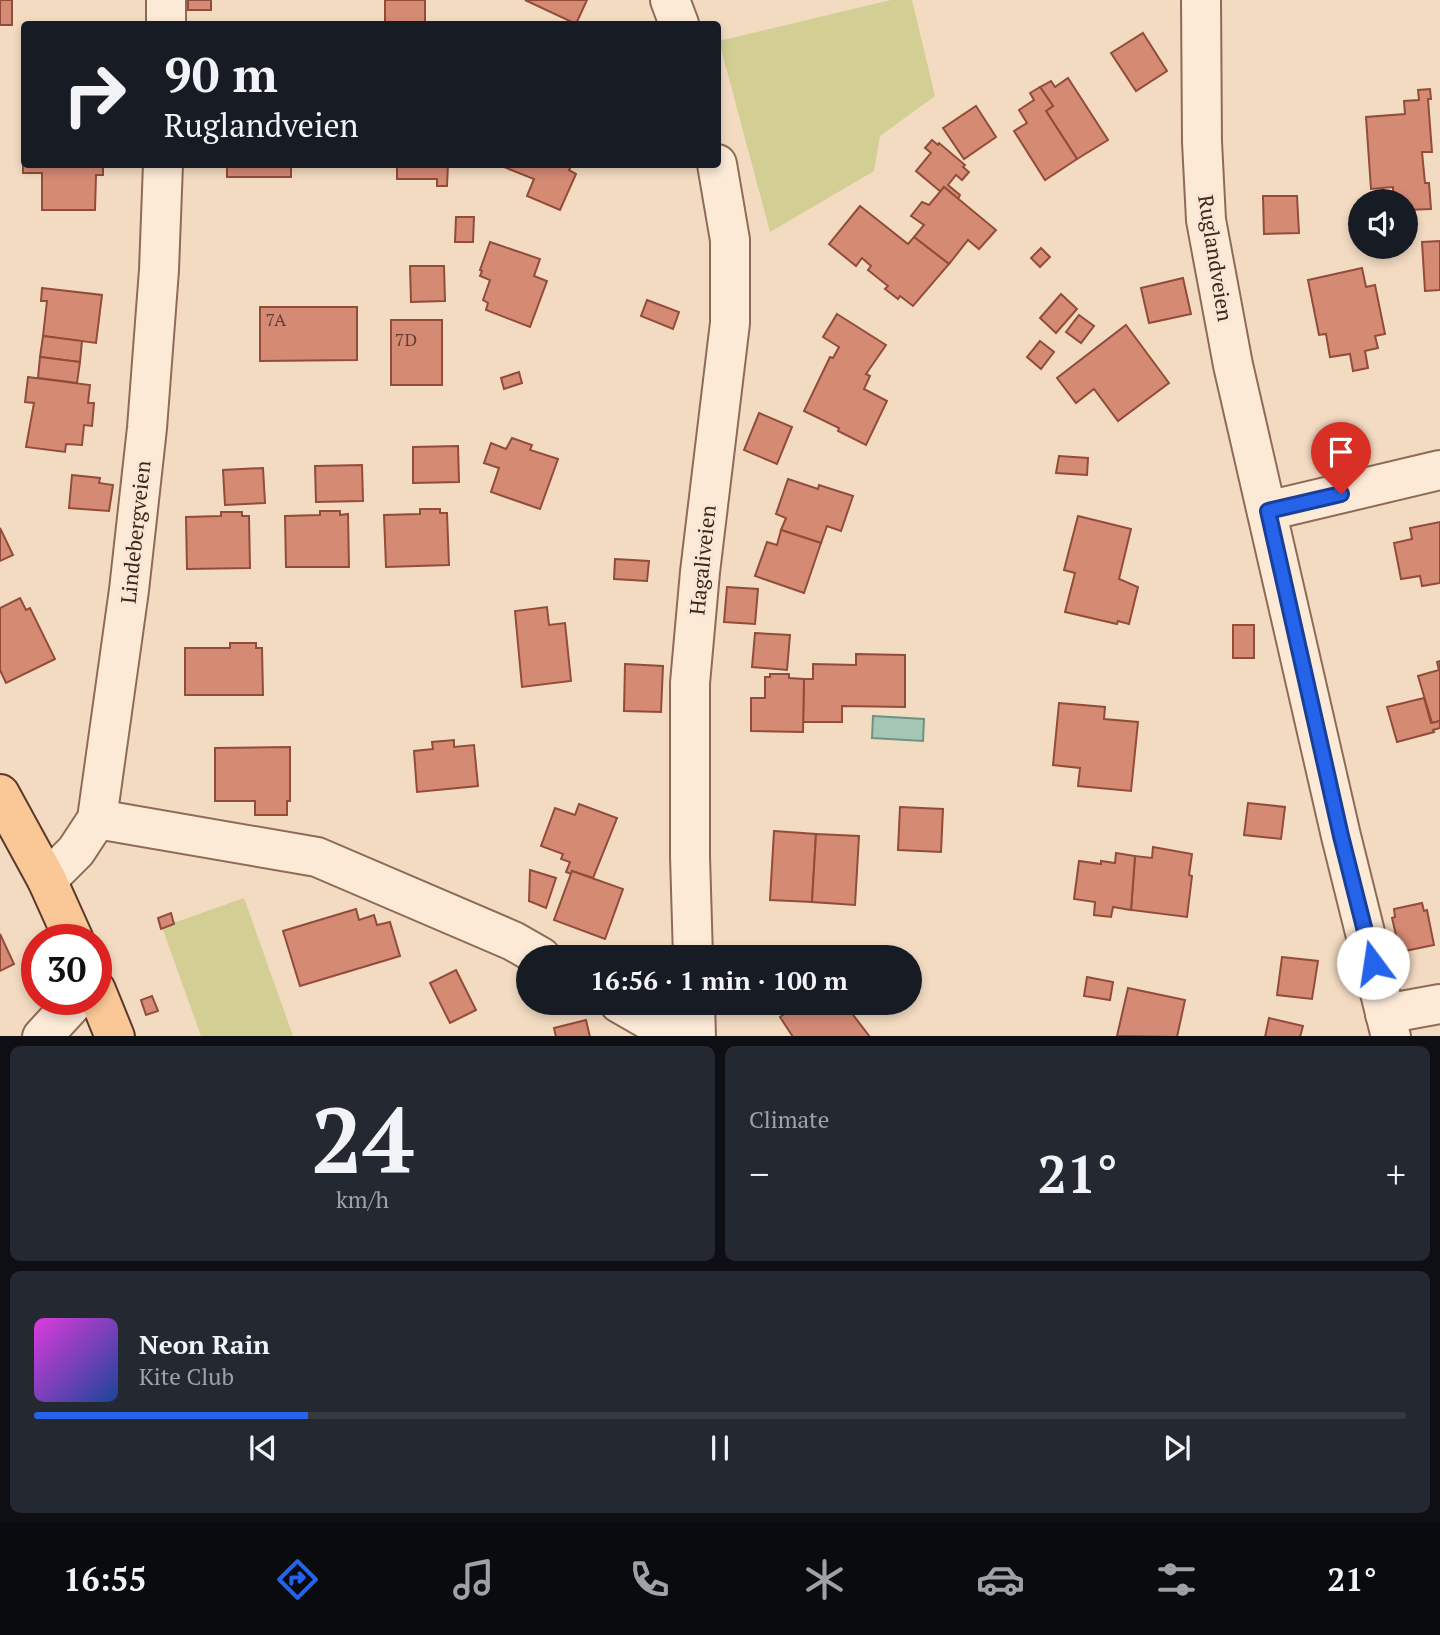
<!DOCTYPE html>
<meta charset="utf-8">
<style>
:root{--surface:#171b24;--page:#242831;--text:#f1f3f6;--muted:#9ea1a6;--line:#363941;--accent:#2563eb}
body{margin:0;font-family:"PT Serif",serif;background:var(--page);color:var(--text);height:100vh;display:flex;flex-direction:column;font-size:26px;white-space:nowrap}
*{box-sizing:border-box;margin:0}
p{font-size:23px;color:var(--muted)}
.icon{flex:none;width:38px;height:38px;fill:none;stroke:currentColor;stroke-width:2;stroke-linecap:round;stroke-linejoin:round}
.map{position:relative;height:1036px;overflow:hidden}
.drawer{display:flex;flex-direction:column;gap:10px;padding:10px;background:#0d0f14;flex:1}
.drawer>*{flex:none}
.hud{position:absolute;left:21px;top:21px;width:700px;height:147px;border-radius:7px;box-shadow:0 4px 10px #0003;background:#171b24;color:var(--text);overflow:hidden}
.tools{position:absolute;left:1348px;top:189px;display:grid;gap:14px}
.tools a{display:grid;place-items:center;width:70px;height:70px;border-radius:50%;background:var(--surface);box-shadow:0 4px 10px #0003;font-size:35px}
.speed{position:absolute;left:21px;top:924px;display:flex;gap:14px;font-size:35px;font-weight:700;text-align:center}
.speed>*{display:grid;place-content:center;width:91px;height:91px;border-radius:50%;background:var(--surface);box-shadow:0 4px 10px #0003;line-height:1}
.speed .limit{border:10px solid #d22;background:#fff;color:#111}
.pin{position:absolute;display:grid;place-items:center;width:60px;height:60px;color:#fff;margin:-72px -30px;border-radius:50% 50% 50% 0;rotate:-45deg;box-shadow:0 0 7px #0007}
.pin .icon{rotate:45deg}
.me{position:absolute;width:77px;margin:-38px;rotate:346deg;stroke-linejoin:round;filter:drop-shadow(0 0 5px #0008)}
.turn{display:flex;align-items:center;gap:24px;height:147px;padding:0 28px;font-size:32px}
.turn .icon{width:91px;height:91px;stroke-width:2.5}
.turn b{display:block;font-size:49px;line-height:60px}
.big{font-size:52px;font-weight:800;line-height:1.1}
.drawer .widget{flex:1;display:flex;flex-direction:column;justify-content:center;gap:10px;min-width:0;padding:0 24px;border-radius:10px;background:var(--page)}
.drawer .dial{align-items:center;gap:0}
.dial b{font-size:91px;line-height:1}
.song{display:flex;align-items:center;gap:21px}
.cover{width:84px;height:84px;border-radius:10px;background:linear-gradient(135deg,hsl(300 70% 55%),hsl(220 70% 35%))}
.played{height:7px;border-radius:4px;background:linear-gradient(90deg,var(--accent) 20%,var(--line) 20%)}
.keys{display:flex;justify-content:space-around;direction:ltr}
.heat{display:flex;justify-content:space-between;align-items:center;font-size:38px;direction:ltr}
.drawer .tiles{flex:1;display:grid;gap:10px;grid-template-columns:1fr 1fr}
.widget:last-child{grid-column:span 2}
.trip{position:absolute;left:516px;top:945px;width:406px;height:70px;border-radius:35px;background:var(--surface);box-shadow:0 4px 10px #0003;font-weight:800;line-height:70px;text-align:center}
.tabs{display:flex;height:112px;justify-content:space-around;align-items:center;background:#090b0e;color:var(--muted)}
.tabs .icon{width:49px;height:49px}
.tabs .on{color:var(--accent)}
.tabs b{font-size:32px;color:var(--text)}
.map>svg:first-child{display:block}
.green{fill:#d2ce94}
.water{fill:#a5c5b5;stroke:#6a9582;stroke-width:2}
.building{fill:#d58a74;stroke:#914c3a;stroke-width:2}
.lines{fill:none;stroke-linecap:round;stroke-linejoin:round}
.minor-casing{stroke:#8f6a57;stroke-width:42}
.major-casing{stroke:#5c392b;stroke-width:42}
.minor{stroke:#fcead7;stroke-width:38}
.major{stroke:#fac896;stroke-width:38}
.route-casing{stroke:#184099;stroke-width:18}
.route{stroke:#2563eb;stroke-width:12}
.labels{text-anchor:middle;dominant-baseline:central;stroke-width:6;stroke-linejoin:round;paint-order:stroke}
.number-label{font-size:18px;fill:#633f33}
.street-label{font-size:21px;fill:#3d261d;stroke:#f9e7d3}
</style>
<div class="map">
<svg width="1440" height="1037" viewBox="0 0 1440 1037">
<rect width="100%" height="100%" fill="#f3dbc2"/>
<!-- green -->
<g class="green">
<polygon points="891,0 912,0 935,96 880,136 874,171 770,232 719,41"/>
<polygon points="244,898 293,1036 201,1036 162,927"/>
</g>
<!-- water -->
<polygon class="water" points="873,716 924,719 923,741 872,738"/>
<!-- building -->
<g class="building">
<rect x="0" y="0" width="12" height="25"/>
<rect x="188" y="0" width="23" height="10"/>
<rect x="385" y="0" width="40" height="24"/>
<polygon points="525,0 587,0 576,24"/>
<polygon points="1143,33 1167,71 1136,91 1111,53"/>
<polygon points="1068,78 1108,140 1077,159 1046,111 1053,106 1040,87 1051,81 1055,87"/>
<polygon points="1040,87 1053,106 1046,111 1077,159 1045,180 1014,131 1027,123 1019,110 1034,100 1030,93"/>
<polygon points="1430,89 1431,99 1428,99 1432,152 1422,152 1425,183 1429,183 1431,209 1405,210 1405,201 1393,201 1393,187 1371,189 1366,117 1405,114 1404,101 1419,100 1418,90"/>
<polygon points="976,106 996,137 964,159 943,128"/>
<polygon points="23,124 24,164 103,164 103,175 96,175 95,210 42,210 42,173 23,173"/>
<polygon points="932,140 938,145 939,143 965,165 963,167 969,172 962,180 956,175 948,185 960,195 958,199 944,187 941,192 916,171 931,153 925,148"/>
<rect x="227" y="164" width="64" height="13"/>
<polygon points="397,164 448,164 447,186 437,186 437,179 397,179"/>
<polygon points="505,164 572,164 569,170 576,174 560,210 527,196 534,179 504,167"/>
<polygon points="944,187 996,230 979,249 968,240 949,264 914,237 924,225 911,216 922,202 929,205"/>
<polygon points="1263,196 1297,196 1299,233 1264,234"/>
<polygon points="860,206 908,244 914,237 949,264 913,306 900,296 898,299 885,289 888,286 868,270 871,266 862,258 856,266 829,244"/>
<polygon points="456,217 474,217 473,242 455,242"/>
<polygon points="1440,241 1440,290 1425,291 1422,242"/>
<polygon points="490,242 540,259 534,276 547,281 530,327 486,310 488,303 483,300 490,280 480,276 482,271 480,270"/>
<polygon points="1041,248 1050,257 1040,267 1031,258"/>
<polygon points="410,266 444,266 445,301 411,302"/>
<polygon points="1362,268 1366,287 1375,285 1385,334 1375,336 1378,348 1365,351 1368,368 1353,371 1350,354 1330,357 1326,334 1319,335 1308,280"/>
<polygon points="1183,278 1191,314 1149,323 1141,288"/>
<polygon points="42,288 102,295 96,343 43,336 47,301 41,301"/>
<polygon points="1061,294 1077,309 1056,333 1040,318"/>
<polygon points="647,300 679,312 673,329 641,316"/>
<polygon points="260,307 357,307 357,360 260,361"/>
<polygon points="837,314 886,345 866,374 870,376 864,389 887,401 866,445 838,431 839,428 804,411 830,357 833,358 839,347 823,337"/>
<polygon points="1079,315 1094,326 1081,343 1066,332"/>
<rect x="391" y="320" width="51" height="65"/>
<polygon points="1126,325 1169,383 1118,421 1094,389 1076,403 1057,378"/>
<polygon points="43,336 82,341 80,362 40,357"/>
<polygon points="1040,341 1054,352 1041,369 1027,357"/>
<polygon points="40,357 80,362 77,383 38,378"/>
<polygon points="519,372 522,383 504,389 501,378"/>
<polygon points="28,377 90,385 88,403 94,403 92,426 84,425 82,445 66,444 65,452 26,447 34,403 25,402"/>
<polygon points="759,413 792,427 777,464 744,450"/>
<polygon points="512,438 532,445 530,450 558,459 540,509 491,492 499,468 484,463 491,443 506,449"/>
<polygon points="458,446 459,482 413,483 413,447"/>
<polygon points="1059,456 1088,458 1087,475 1056,473"/>
<polygon points="362,465 363,501 316,502 315,466"/>
<polygon points="263,468 265,503 225,505 223,470"/>
<polygon points="72,475 100,478 99,483 113,485 109,511 69,508"/>
<polygon points="788,479 818,489 819,485 853,496 841,531 827,526 821,543 781,530 786,518 776,514"/>
<polygon points="420,509 440,509 440,513 447,513 449,565 386,567 384,515 420,514"/>
<polygon points="320,511 340,511 340,515 348,514 349,567 286,567 285,516 320,515"/>
<polygon points="221,512 242,512 242,516 249,516 250,568 187,569 186,517 221,516"/>
<polygon points="1078,516 1131,529 1119,579 1138,587 1129,624 1118,621 1117,624 1065,612 1075,573 1064,570"/>
<polygon points="1440,522 1440,583 1422,586 1420,576 1401,579 1394,543 1412,539 1410,528"/>
<polygon points="0,528 13,555 0,561"/>
<polygon points="781,530 821,543 804,593 755,576 767,542 777,545"/>
<polygon points="615,559 649,561 647,581 614,579"/>
<polygon points="727,587 758,589 755,624 724,622"/>
<polygon points="20,598 26,610 30,608 55,659 6,683 0,670 0,608"/>
<polygon points="547,607 549,625 565,623 571,681 522,687 515,611"/>
<rect x="1233" y="625" width="21" height="33"/>
<polygon points="755,633 790,635 787,670 752,667"/>
<polygon points="230,643 256,643 256,648 262,648 263,695 185,695 185,648 230,648"/>
<polygon points="856,654 905,655 905,707 842,706 842,722 803,722 804,679 813,679 813,664 856,665"/>
<polygon points="1440,661 1440,721 1432,723 1418,676 1439,670 1437,662"/>
<polygon points="625,664 663,666 661,712 624,711"/>
<polygon points="770,674 789,674 789,678 804,679 803,732 751,731 751,698 765,698 765,677 770,677"/>
<polygon points="1424,698 1431,723 1440,721 1440,728 1433,730 1434,732 1397,742 1387,707"/>
<polygon points="1059,703 1105,707 1104,719 1138,722 1131,791 1078,786 1080,768 1053,765"/>
<polygon points="454,740 454,747 474,745 478,786 417,792 414,751 433,749 432,742"/>
<polygon points="290,747 290,801 287,801 287,815 255,815 255,801 215,801 215,748"/>
<polygon points="1248,803 1285,807 1281,839 1244,835"/>
<polygon points="579,804 617,818 593,878 572,871 571,874 566,872 570,862 561,859 563,854 541,846 555,808 575,815"/>
<polygon points="900,807 943,809 941,852 898,850"/>
<polygon points="774,831 816,834 812,902 770,900"/>
<polygon points="816,834 859,836 855,905 812,902"/>
<polygon points="1153,847 1192,854 1189,875 1192,876 1187,917 1131,910 1135,856 1152,858"/>
<polygon points="1116,853 1135,856 1131,910 1113,907 1111,917 1094,915 1095,902 1074,899 1079,861 1101,864 1101,861 1115,863"/>
<polygon points="530,870 556,878 546,908 529,901"/>
<polygon points="572,871 623,889 605,939 554,920"/>
<polygon points="1422,903 1424,911 1427,910 1434,945 1400,952 1392,918 1395,917 1394,909"/>
<polygon points="356,909 359,920 374,915 377,925 390,922 400,956 300,986 283,931"/>
<polygon points="171,913 174,924 161,929 158,918"/>
<polygon points="0,934 14,964 0,971"/>
<polygon points="1282,957 1318,961 1312,999 1277,995"/>
<polygon points="456,970 476,1010 450,1023 430,983"/>
<polygon points="1087,977 1113,982 1110,1000 1084,996"/>
<polygon points="1128,988 1185,1000 1177,1037 1117,1036"/>
<polygon points="152,996 158,1011 146,1015 141,1000"/>
<polygon points="800,1003 814,1003 820,1011 831,1003 844,1003 870,1037 793,1037 780,1017"/>
<polygon points="1269,1018 1303,1026 1300,1037 1265,1037"/>
<polygon points="586,1020 590,1037 556,1037 554,1028"/>
</g>
<g class="lines">
<defs>
<g id="minor">
<polyline points="166,0 166,24"/>
<polyline points="670,0 679,24"/>
<polyline points="1201,0 1202,142 1206,220 1233,365 1341,836 1391,1037"/>
<polyline points="1267,511 1440,470"/>
<polyline points="97,819 317,857 513,941 541,957"/>
<polyline points="47,880 76,851 97,819 129,590 147,428 159,270 163,164"/>
<polyline points="693,957 690,856 690,683 700,572 730,323 730,240 717,164"/>
<polyline points="619,1003 678,1037"/>
<polyline points="695,1003 696,1037"/>
<polyline points="1385,1014 1440,1004"/>
<polyline points="42,1037 77,999"/>
</g>
<g id="major">
<polyline points="0,794 47,880 74,940"/>
<polyline points="96,990 115,1037"/>
</g>
</defs>
<!-- minor casing -->
<use href="#minor" class="minor-casing"/>
<!-- major casing -->
<use href="#major" class="major-casing"/>
<!-- minor -->
<use href="#minor" class="minor"/>
<!-- major -->
<use href="#major" class="major"/>
</g>
<g class="lines">
<defs>
<polyline id="route" points="1341,494 1268,511 1341,836 1373,963"/>
</defs>
<!-- route casing -->
<use href="#route" class="route-casing"/>
<!-- route -->
<use href="#route" class="route"/>
</g>
<g class="labels">
<!-- number labels -->
<g class="number-label">
<text x="276" y="319">7A</text>
<text x="406" y="339">7D</text>
</g>
<!-- street labels -->
<g class="street-label">
<text transform="translate(1216 258) rotate(81)">Ruglandveien</text>
<text transform="translate(135 532) rotate(-84)">Lindebergveien</text>
<text transform="translate(702 560) rotate(-84)">Hagaliveien</text>
</g>
</g>
</svg>
<div class="tools">
<a><svg class="icon" aria-label="sound" viewBox="0 0 24 24"><path d="M4 9h4l5-4v14l-5-4H4zM17 9q2 3 0 6"/></svg></a>
</div>
<div class="speed"><div class="limit">30</div></div>
<div class="pin" style="left:1341px;top:494px;background:#d93025"><svg class="icon" aria-label="arrive" viewBox="0 0 24 24"><path d="M6 21V4h12l-3 4 3 4H6"/></svg></div>
<svg class="me" style="left:1373px;top:963px" viewBox="-20 -20 40 40"><circle r="19" fill="#fff"/><path d="M0-13L10 11 0 6-10 11z" fill="#2563eb"/></svg>
<div class="trip">16:56 · 1 min · 100 m</div>
<div class="hud">
<div class="turn"><svg class="icon" aria-label="right" viewBox="0 0 24 24"><path d="M7 20v-9h11M14 6l5 5-5 5"/></svg><div><b>90 m</b>Ruglandveien</div></div>
</div>
</div>
<section class="drawer">
<div class="tiles">
<div class="widget dial"><b>24</b><p>km/h</p></div>
<div class="widget"><p>Climate</p>
<div class="heat"><a>−</a><b class="big">21°</b><a>+</a></div>
</div>
<div class="widget">
<div class="song"><i class="cover"></i><div><b>Neon Rain</b><p>Kite Club</p></div></div>
<div class="played"></div>
<div class="keys"><svg class="icon" aria-label="previous" viewBox="0 0 24 24"><path d="M18 5L8 12l10 7zM5 5v14"/></svg><svg class="icon" aria-label="pause" viewBox="0 0 24 24"><path d="M8 5v14M16 5v14"/></svg><svg class="icon" aria-label="next" viewBox="0 0 24 24"><path d="M6 5l10 7-10 7zM19 5v14"/></svg></div>
</div>
</div>
</section>
<nav class="tabs">
<b>16:55</b>
<svg class="icon on" aria-label="directions" viewBox="0 0 24 24"><path d="M12 3l9 9-9 9-9-9zM9 14v-3h6M13 9l2 2-2 2"/></svg>
<svg class="icon" aria-label="music" viewBox="0 0 24 24"><path d="M9 18V5l10-2v13"/><circle cx="6" cy="18" r="3"/><circle cx="16" cy="16" r="3"/></svg>
<svg class="icon" aria-label="phone" viewBox="0 0 24 24"><path d="M5 4h4l2 5-3 2q2 4 5 5l2-3 5 2v4C11 20 4 13 5 4z"/></svg>
<svg class="icon" aria-label="climate" viewBox="0 0 24 24"><path d="M12 3v18M4 7l16 10M4 17L20 7"/></svg>
<svg class="icon" aria-label="car" viewBox="0 0 24 24"><path d="M5 17H2v-5l4-1 3-4h7l3 4 3 1v5h-3M9 17h6M6 11h13"/><circle cx="7" cy="17" r="2"/><circle cx="17" cy="17" r="2"/></svg>
<svg class="icon" aria-label="filters" viewBox="0 0 24 24"><path d="M4 7h16M4 17h16"/><circle cx="9" cy="7" r="2"/><circle cx="15" cy="17" r="2"/></svg>
<b>21°</b>
</nav>
